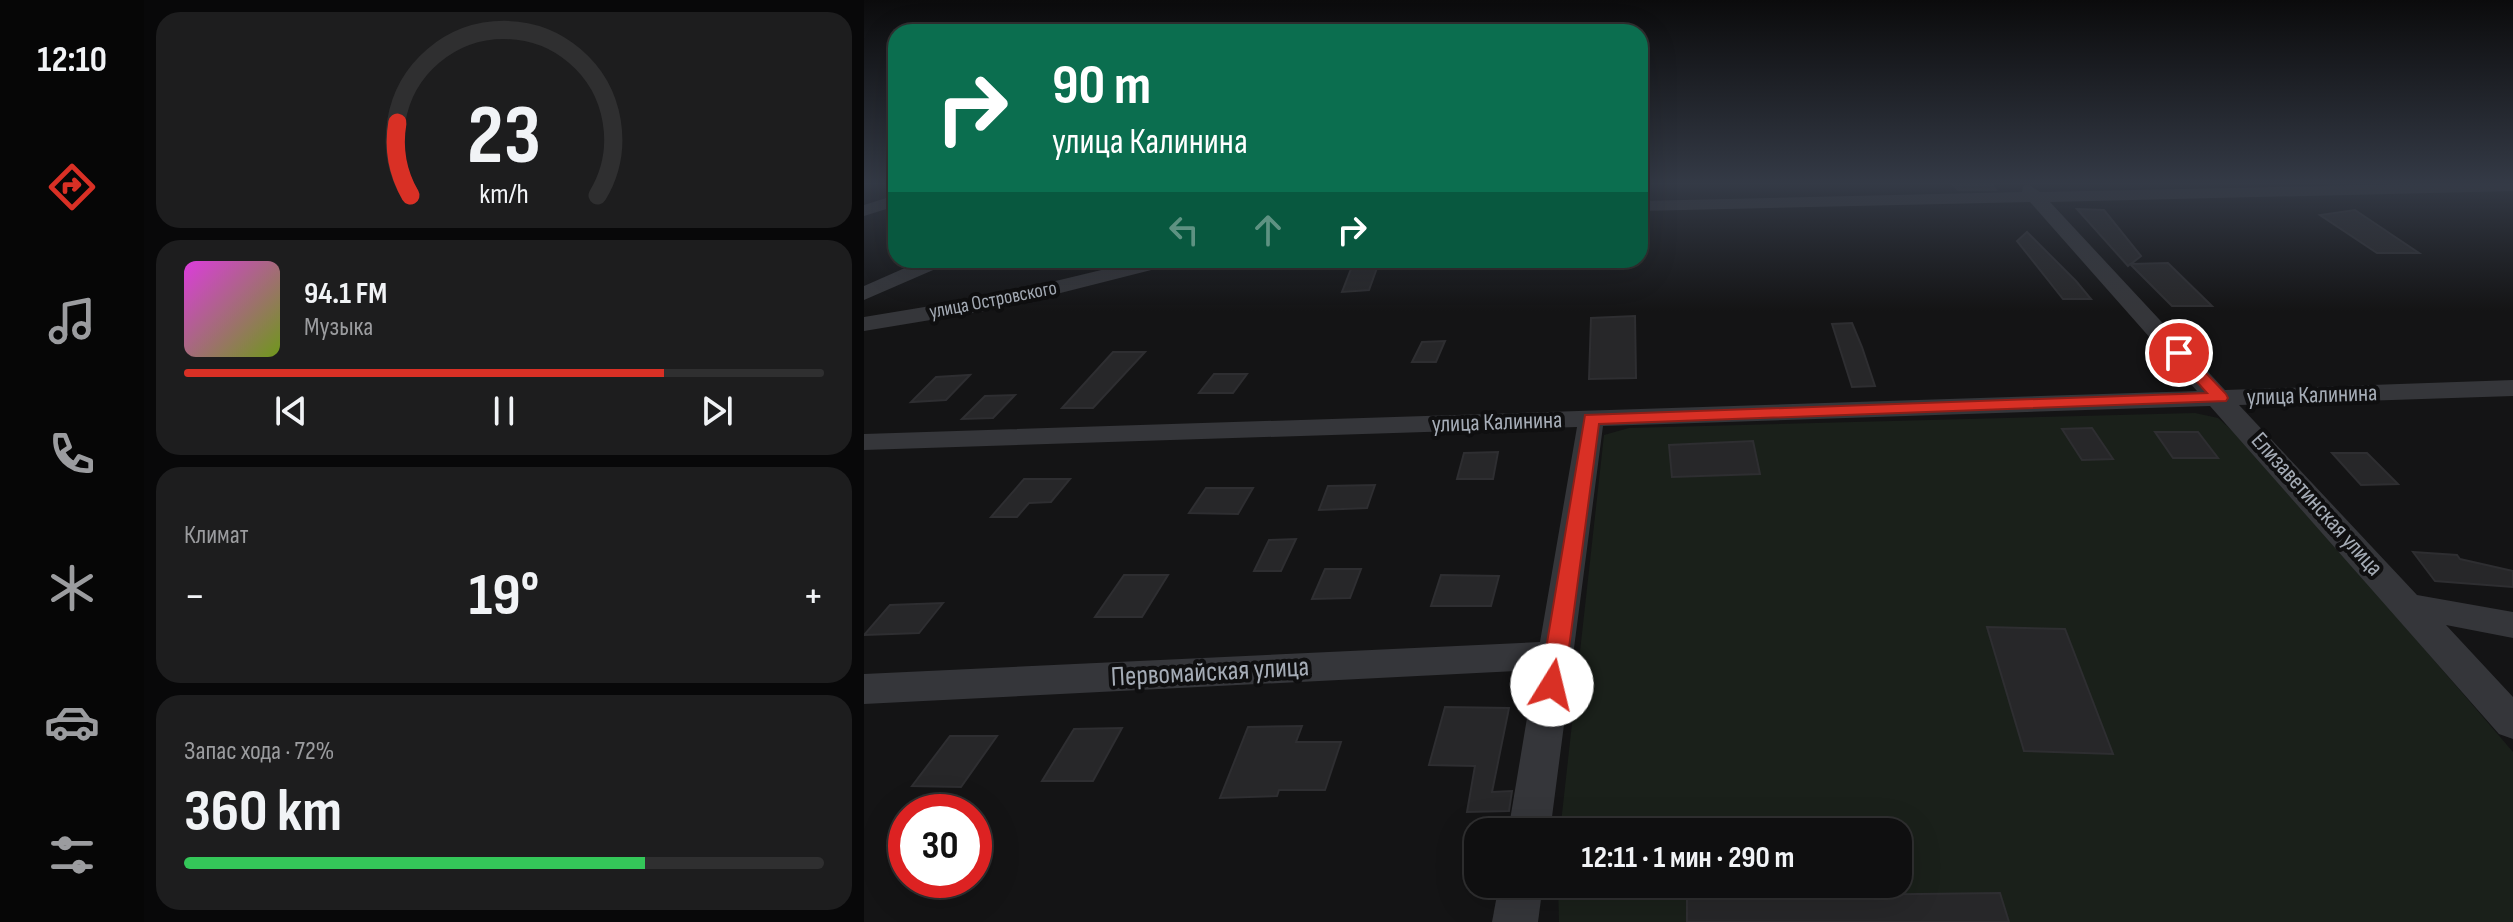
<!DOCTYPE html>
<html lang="ru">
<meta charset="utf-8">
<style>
:root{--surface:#0f0f10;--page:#1d1d1e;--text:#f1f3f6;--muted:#9b9c9f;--line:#2f2f30;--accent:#d93025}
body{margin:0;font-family:"Sofia Sans Condensed",sans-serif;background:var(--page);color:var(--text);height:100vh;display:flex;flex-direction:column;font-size:30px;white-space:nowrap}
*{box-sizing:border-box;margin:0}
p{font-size:26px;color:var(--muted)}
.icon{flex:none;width:44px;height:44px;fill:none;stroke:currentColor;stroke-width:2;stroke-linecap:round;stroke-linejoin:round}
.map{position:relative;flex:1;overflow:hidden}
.sheet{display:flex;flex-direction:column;gap:12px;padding:12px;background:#080809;width:720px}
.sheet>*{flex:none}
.hud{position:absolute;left:24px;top:24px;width:760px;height:244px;border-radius:24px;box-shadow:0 8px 32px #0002,0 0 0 2px var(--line);background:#0b6e4f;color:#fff;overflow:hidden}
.speed{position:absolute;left:24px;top:794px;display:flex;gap:16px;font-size:40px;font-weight:700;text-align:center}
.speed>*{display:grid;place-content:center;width:104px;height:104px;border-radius:50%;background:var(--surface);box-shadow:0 8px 32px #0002,0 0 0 2px var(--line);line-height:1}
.speed .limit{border:12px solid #d22;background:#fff;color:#111}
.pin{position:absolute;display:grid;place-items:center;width:68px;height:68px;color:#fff;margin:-34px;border:4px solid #fff;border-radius:50%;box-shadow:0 2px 8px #0007}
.me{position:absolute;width:88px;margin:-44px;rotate:9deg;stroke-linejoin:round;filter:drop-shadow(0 0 6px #0008)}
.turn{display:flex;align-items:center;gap:28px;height:168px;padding:0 32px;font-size:36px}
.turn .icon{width:104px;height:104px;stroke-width:2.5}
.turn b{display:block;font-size:56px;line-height:68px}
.lanes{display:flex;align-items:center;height:76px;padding:0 32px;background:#0003;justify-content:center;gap:40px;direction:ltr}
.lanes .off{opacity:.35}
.big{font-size:60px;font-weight:700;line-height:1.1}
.sheet .tile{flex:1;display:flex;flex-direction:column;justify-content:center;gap:12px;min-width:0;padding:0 28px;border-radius:24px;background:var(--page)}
.sheet .dial{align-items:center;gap:0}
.dial svg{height:208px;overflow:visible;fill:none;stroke:var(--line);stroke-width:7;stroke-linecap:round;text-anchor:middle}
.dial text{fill:var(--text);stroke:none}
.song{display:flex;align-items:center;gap:24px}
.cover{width:96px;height:96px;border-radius:12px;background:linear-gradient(135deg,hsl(300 70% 55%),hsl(80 70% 35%))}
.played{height:8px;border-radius:4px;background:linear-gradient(90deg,var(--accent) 75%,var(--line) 75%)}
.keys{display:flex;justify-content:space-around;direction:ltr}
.heat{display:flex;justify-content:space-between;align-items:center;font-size:44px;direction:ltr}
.charge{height:12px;border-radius:6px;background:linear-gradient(90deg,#34c759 72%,var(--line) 0)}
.trip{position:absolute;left:600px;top:818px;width:448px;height:80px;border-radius:24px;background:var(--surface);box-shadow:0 8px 32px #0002,0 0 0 2px var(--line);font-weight:700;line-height:80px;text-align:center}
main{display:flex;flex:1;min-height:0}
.menu{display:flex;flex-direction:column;width:144px;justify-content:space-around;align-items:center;background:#060606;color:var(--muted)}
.menu .icon{width:56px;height:56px}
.menu .active{color:var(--accent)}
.menu b{font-size:36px;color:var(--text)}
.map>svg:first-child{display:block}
.green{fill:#1a201a}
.building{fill:#272729;stroke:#2e2e31;stroke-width:2}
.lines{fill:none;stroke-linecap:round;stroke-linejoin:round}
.street{fill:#35363a;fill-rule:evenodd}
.route{fill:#d93025;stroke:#8d1f18;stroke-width:2}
.labels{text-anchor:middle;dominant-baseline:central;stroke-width:8;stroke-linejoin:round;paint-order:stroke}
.far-street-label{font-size:20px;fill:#a5acb6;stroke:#0f0f10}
.street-label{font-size:24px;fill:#a5acb6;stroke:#0f0f10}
.near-street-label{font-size:28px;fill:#a5acb6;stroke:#0f0f10}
</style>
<main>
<nav class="menu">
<b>12:10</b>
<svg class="icon active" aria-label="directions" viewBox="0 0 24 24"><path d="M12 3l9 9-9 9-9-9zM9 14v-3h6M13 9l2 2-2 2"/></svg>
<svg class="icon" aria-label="music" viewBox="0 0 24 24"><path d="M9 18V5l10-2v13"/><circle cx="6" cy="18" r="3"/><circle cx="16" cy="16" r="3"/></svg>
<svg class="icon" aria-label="phone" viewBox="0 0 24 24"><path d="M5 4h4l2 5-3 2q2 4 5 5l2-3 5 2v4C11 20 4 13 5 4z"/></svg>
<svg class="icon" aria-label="climate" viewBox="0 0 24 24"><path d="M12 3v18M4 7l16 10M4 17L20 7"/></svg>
<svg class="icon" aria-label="car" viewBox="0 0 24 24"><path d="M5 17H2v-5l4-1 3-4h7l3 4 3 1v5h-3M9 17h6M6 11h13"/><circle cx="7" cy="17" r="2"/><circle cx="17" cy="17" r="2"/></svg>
<svg class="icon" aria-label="filters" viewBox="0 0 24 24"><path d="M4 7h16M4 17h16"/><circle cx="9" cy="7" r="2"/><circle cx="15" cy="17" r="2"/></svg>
</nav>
<section class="sheet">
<div class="tile dial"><svg viewBox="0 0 100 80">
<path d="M14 69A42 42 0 1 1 86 69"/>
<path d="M14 69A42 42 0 0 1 9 41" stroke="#d93025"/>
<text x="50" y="56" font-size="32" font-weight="700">23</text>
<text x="50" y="72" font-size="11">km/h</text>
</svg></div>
<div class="tile">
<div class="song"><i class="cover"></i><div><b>94.1 FM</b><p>Музыка</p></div></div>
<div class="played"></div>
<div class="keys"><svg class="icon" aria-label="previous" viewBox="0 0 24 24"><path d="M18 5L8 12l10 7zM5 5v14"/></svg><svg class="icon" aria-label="pause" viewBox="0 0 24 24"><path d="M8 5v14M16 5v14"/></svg><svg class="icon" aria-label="next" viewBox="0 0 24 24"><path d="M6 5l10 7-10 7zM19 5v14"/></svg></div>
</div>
<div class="tile"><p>Климат</p>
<div class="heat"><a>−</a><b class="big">19°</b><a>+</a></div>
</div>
<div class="tile"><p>Запас хода · 72%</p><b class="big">360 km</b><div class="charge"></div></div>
</section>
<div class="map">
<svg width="1649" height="922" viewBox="0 0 1649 922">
<rect width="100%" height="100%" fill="#141415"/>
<!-- green -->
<polygon class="green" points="1331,413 1354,418 1388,448 1649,752 1649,922 695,922 694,884 1034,884 1034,832 696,832 740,435 765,428"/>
<!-- building -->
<g class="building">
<polygon points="1087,182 1126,182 1132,190 1094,190"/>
<polygon points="1213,209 1240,210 1277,256 1267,264 1304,263 1348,306 1308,306 1266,264 1264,266"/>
<polygon points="1491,210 1555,253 1513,253 1456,215"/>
<polygon points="1163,232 1212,281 1227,299 1199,299 1153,241"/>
<polygon points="513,268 505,290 478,292 487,269"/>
<polygon points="771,316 772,378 725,379 727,318"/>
<polygon points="988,323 998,347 1011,386 988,387 968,324"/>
<polygon points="581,341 572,362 548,362 558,342"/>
<polygon points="249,352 281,352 229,408 198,408"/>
<polygon points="350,374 383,374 369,393 335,393"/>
<polygon points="106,375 82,400 47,402 72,377"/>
<polygon points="151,395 129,418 98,419 121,396"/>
<polygon points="1228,428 1249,459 1218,460 1198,429"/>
<polygon points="1291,432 1334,432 1354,458 1309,458"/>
<polygon points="889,441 896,474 808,477 805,445"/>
<polygon points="634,452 629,479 593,479 600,453"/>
<polygon points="1468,453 1503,453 1534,484 1497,485"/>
<polygon points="160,479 206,479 187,502 165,503 153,517 127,517"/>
<polygon points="511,485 503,508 455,510 464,486"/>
<polygon points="342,488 389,488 374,514 325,513"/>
<polygon points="432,539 417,571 390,571 405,540"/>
<polygon points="1549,552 1593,555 1596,559 1649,571 1649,587 1571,581"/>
<polygon points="461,569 497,569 486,598 448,599"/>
<polygon points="260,575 304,575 278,617 231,617"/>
<polygon points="577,575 635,576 627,606 567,606"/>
<polygon points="79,603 55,633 0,635 26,605"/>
<polygon points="1123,627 1201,629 1249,754 1160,751"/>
<polygon points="581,707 645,708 628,792 648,791 645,811 603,812 611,766 565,765"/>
<polygon points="438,726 432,742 477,742 461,790 415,790 413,796 356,798 384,727"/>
<polygon points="258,728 229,781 178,781 210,729"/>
<polygon points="86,736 133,736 97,787 48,786"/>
<polygon points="1136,893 1145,922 823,922 823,897"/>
</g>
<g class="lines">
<!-- street -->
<g class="street">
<polygon points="1649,182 1649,191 1186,202 1361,390 1649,380 1649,396 1375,405 1553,595 1649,612 1649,638 1582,625 1649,697 1649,739 1635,734 1346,406 739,426 686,832 644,832 671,670 0,704 0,674 676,642 713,427 0,450 0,434 1333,391 1166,202 776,211 776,201 1158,192 1159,186 1165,185 1176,192"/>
<polygon points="32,195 32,206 0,216 0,205"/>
<polygon points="59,260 86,260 83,264 0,300 0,286"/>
<polygon points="279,260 314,260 311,264 133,309 0,331 0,317 133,295"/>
<polygon points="635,884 679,884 674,922 628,922"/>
</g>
</g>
<!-- sky -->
<linearGradient id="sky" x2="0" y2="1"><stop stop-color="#0b0b0c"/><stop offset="0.59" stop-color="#343a46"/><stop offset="1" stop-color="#343a46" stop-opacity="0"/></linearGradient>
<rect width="1649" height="311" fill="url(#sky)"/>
<!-- route -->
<polygon class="route" points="1315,349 1320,350 1362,394 1364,398 1362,401 735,424 700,685 696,691 688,694 679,691 676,685 721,415 1343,393 1307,353"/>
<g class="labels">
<!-- far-street labels -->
<g class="far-street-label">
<text transform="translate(129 300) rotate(-11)">улица Островского</text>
</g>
<!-- street labels -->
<g class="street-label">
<text transform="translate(1448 395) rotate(-2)">улица Калинина</text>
<text transform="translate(633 422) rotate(-2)">улица Калинина</text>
<text transform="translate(1453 504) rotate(48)">Елизаветинская улица</text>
</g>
<!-- near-street labels -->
<g class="near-street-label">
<text transform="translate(346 672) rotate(-3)">Первомайская улица</text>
</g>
</g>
</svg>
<div class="speed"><div class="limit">30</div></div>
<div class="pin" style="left:1315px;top:353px;background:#d93025"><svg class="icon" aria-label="arrive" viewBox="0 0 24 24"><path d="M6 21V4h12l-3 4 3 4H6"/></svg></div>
<svg class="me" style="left:688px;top:685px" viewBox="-20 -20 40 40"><circle r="19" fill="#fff"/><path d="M0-13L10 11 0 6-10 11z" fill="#d93025"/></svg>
<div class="trip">12:11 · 1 мин · 290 m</div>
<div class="hud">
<div class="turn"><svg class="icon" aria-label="right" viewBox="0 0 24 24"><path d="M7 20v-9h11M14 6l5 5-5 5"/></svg><div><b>90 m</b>улица Калинина</div></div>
<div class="lanes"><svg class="icon off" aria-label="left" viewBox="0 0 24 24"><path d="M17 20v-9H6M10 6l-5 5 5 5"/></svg><svg class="icon off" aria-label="ahead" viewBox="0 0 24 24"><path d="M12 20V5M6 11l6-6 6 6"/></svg><svg class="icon" aria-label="right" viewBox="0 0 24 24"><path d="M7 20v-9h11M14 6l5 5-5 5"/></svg></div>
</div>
</div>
</main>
